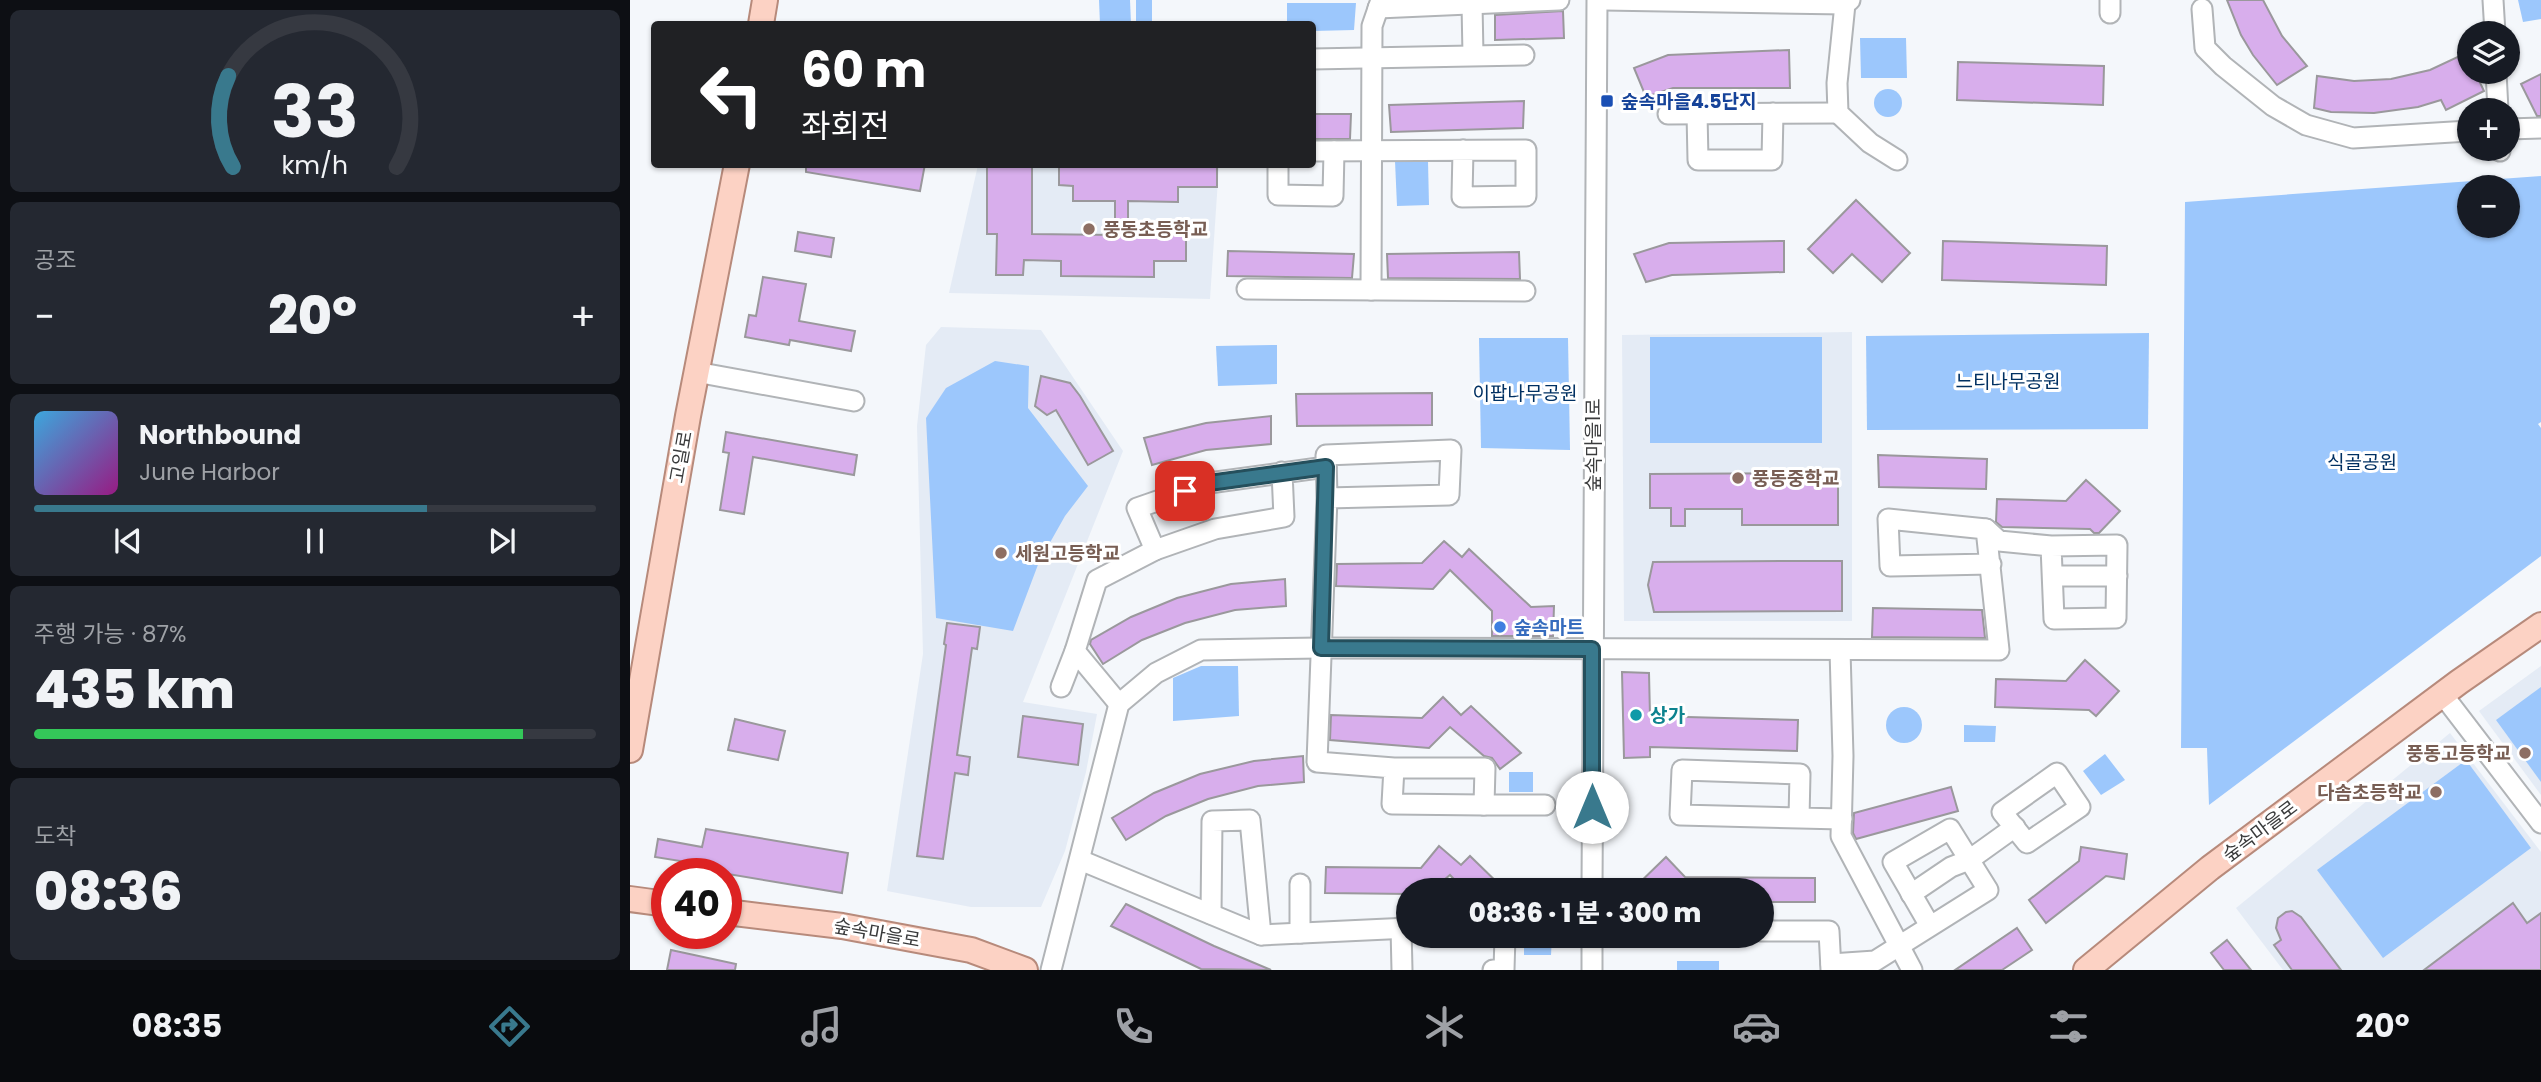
<!DOCTYPE html>
<html lang="ko">
<meta charset="utf-8">
<style>
:root{--surface:#171b24;--page:#242831;--text:#f1f3f6;--muted:#9ea1a6;--line:#363941;--accent:#39798d}
body{margin:0;font-family:Poppins,"Noto Sans KR",sans-serif;background:var(--page);color:var(--text);height:100vh;display:flex;flex-direction:column;font-size:26px;white-space:nowrap}
*{box-sizing:border-box;margin:0}
p{font-size:23px;color:var(--muted)}
.icon{flex:none;width:38px;height:38px;fill:none;stroke:currentColor;stroke-width:2;stroke-linecap:round;stroke-linejoin:round}
.map{position:relative;flex:1;overflow:hidden}
.side{display:flex;flex-direction:column;gap:10px;padding:10px;background:#0d0f14;width:630px}
.side>*{flex:none}
.top-card{position:absolute;left:21px;top:21px;width:665px;height:147px;border-radius:7px;box-shadow:0 2px 5px #0004;background:#202124;color:#fff;overflow:hidden}
.buttons{position:absolute;left:1827px;top:21px;display:grid;gap:14px}
.buttons a{display:grid;place-items:center;width:63px;height:63px;border-radius:50%;background:var(--surface);box-shadow:0 2px 5px #0004;font-size:35px}
.speed{position:absolute;left:21px;top:858px;display:flex;gap:14px;font-size:35px;font-weight:700;text-align:center}
.speed>*{display:grid;place-content:center;width:91px;height:91px;border-radius:50%;background:var(--surface);box-shadow:0 2px 5px #0004;line-height:1}
.speed .limit{border:10px solid #d22;background:#fff;color:#111}
.pin{position:absolute;display:grid;place-items:center;width:60px;height:60px;color:#fff;margin:-30px;border-radius:14px;box-shadow:0 4px 10px #0006}
.me{position:absolute;width:77px;margin:-38px;rotate:0deg;stroke-linejoin:round;filter:drop-shadow(0 0 5px #0008)}
.turn{display:flex;align-items:center;gap:24px;height:147px;padding:0 35px;font-size:32px}
.turn .icon{width:91px;height:91px;stroke-width:2.5}
.turn b{display:block;font-size:49px;line-height:60px}
.big{font-size:52px;font-weight:800;line-height:1.1}
.side .widget{flex:1;display:flex;flex-direction:column;justify-content:center;gap:10px;min-width:0;padding:0 24px;border-radius:10px;background:var(--page)}
.side .dial{align-items:center;gap:0}
.dial svg{height:182px;overflow:visible;fill:none;stroke:var(--line);stroke-width:7;stroke-linecap:round;text-anchor:middle}
.dial text{fill:var(--text);stroke:none}
.song{display:flex;align-items:center;gap:21px}
.cover{width:84px;height:84px;border-radius:10px;background:linear-gradient(135deg,hsl(200 70% 55%),hsl(310 70% 35%))}
.played{height:7px;border-radius:4px;background:linear-gradient(90deg,var(--accent) 70%,var(--line) 70%)}
.keys{display:flex;justify-content:space-around;direction:ltr}
.heat{display:flex;justify-content:space-between;align-items:center;font-size:38px;direction:ltr}
.charge{height:10px;border-radius:5px;background:linear-gradient(90deg,#34c759 87%,var(--line) 0)}
.trip{position:absolute;left:766px;top:878px;width:378px;height:70px;border-radius:35px;background:var(--surface);box-shadow:0 2px 5px #0004;font-weight:800;line-height:70px;text-align:center}
.tabs{display:flex;height:112px;justify-content:space-around;align-items:center;background:#090b0e;color:var(--muted)}
.tabs .icon{width:49px;height:49px}
.tabs .current{color:var(--accent)}
.tabs b{font-size:32px;color:var(--text)}
main{display:flex;flex:1;min-height:0}
.map>svg:first-child{display:block}
.built{fill:#e4ebf5}
.green{fill:#9cc7fc;fill-rule:evenodd}
.building{fill:#d8aeec;stroke:#9a989c;stroke-width:2}
.lines{fill:none;stroke-linecap:round;stroke-linejoin:round}
.minor-casing{stroke:#b1b4b7;stroke-width:23}
.major-casing{stroke:#b78a7b;stroke-width:28}
.minor{stroke:#fff;stroke-width:19}
.major{stroke:#fcd2c4;stroke-width:24}
.route-casing{stroke:#254f5c;stroke-width:18}
.route{stroke:#39798d;stroke-width:12}
.transit-dot{fill:#1a4fb4;stroke:#fff;stroke-width:2.5}
.education-dot{fill:#8d6e63;stroke:#fff;stroke-width:2.5}
.shop-dot{fill:#3f7fe0;stroke:#fff;stroke-width:2.5}
.culture-dot{fill:#0f9aa8;stroke:#fff;stroke-width:2.5}
.labels{text-anchor:middle;dominant-baseline:central;stroke-width:6;stroke-linejoin:round;paint-order:stroke}
.transit-label{font-size:19px;font-weight:bold;fill:#164399;stroke:#fff;text-anchor:start}
.education-label{font-size:19px;font-weight:bold;fill:#785e54;stroke:#fff;text-anchor:start}
.park-label{font-size:19px;fill:#003062;stroke:#fff}
.street-label{font-size:19px;fill:#3a3b3c;stroke:#fff}
.shop-label{font-size:19px;font-weight:bold;fill:#366cbe;stroke:#fff;text-anchor:start}
.culture-label{font-size:19px;font-weight:bold;fill:#0d838f;stroke:#fff;text-anchor:start}
</style>
<main>
<section class="side">
<div class="widget dial"><svg viewBox="0 0 100 80">
<path d="M14 69A42 42 0 1 1 86 69"/>
<path d="M14 69A42 42 0 0 1 12 29" stroke="#39798d"/>
<text x="50" y="56" font-size="32" font-weight="700">33</text>
<text x="50" y="72" font-size="11">km/h</text>
</svg></div>
<div class="widget"><p>공조</p>
<div class="heat"><a>−</a><b class="big">20°</b><a>+</a></div>
</div>
<div class="widget">
<div class="song"><i class="cover"></i><div><b>Northbound</b><p>June Harbor</p></div></div>
<div class="played"></div>
<div class="keys"><svg class="icon" aria-label="previous" viewBox="0 0 24 24"><path d="M18 5L8 12l10 7zM5 5v14"/></svg><svg class="icon" aria-label="pause" viewBox="0 0 24 24"><path d="M8 5v14M16 5v14"/></svg><svg class="icon" aria-label="next" viewBox="0 0 24 24"><path d="M6 5l10 7-10 7zM19 5v14"/></svg></div>
</div>
<div class="widget"><p>주행 가능 · 87%</p><b class="big">435 km</b><div class="charge"></div></div>
<div class="widget"><p>도착</p><b class="big">08:36</b></div>
</section>
<div class="map">
<svg width="1911" height="970" viewBox="0 0 1911 970">
<rect width="100%" height="100%" fill="#f4f7fb"/>
<!-- built -->
<g class="built">
<polygon points="348,165 589,165 580,299 319,293"/>
<polygon points="311,327 411,330 493,451 393,702 467,714 456,772 435,851 411,907 341,907 257,891 293,654 287,426 296,345"/>
<polygon points="1222,332 1222,621 994,621 992,335"/>
<polygon points="1911,666 1911,795 1849,711"/>
<polygon points="1820,733 1911,852 1911,970 1653,970 1606,908"/>
</g>
<!-- green -->
<g class="green">
<polygon points="469,0 500,0 501,24 470,24"/>
<rect x="506" y="0" width="16" height="23"/>
<polygon points="1888,0 1911,0 1911,19 1893,22"/>
<polygon points="657,3 726,3 724,30 683,31 682,24 657,24"/>
<polygon points="1230,38 1276,38 1277,78 1231,78"/>
<circle cx="1258" cy="103" r="14"/>
<polygon points="765,161 798,161 799,205 767,206"/>
<path d="M1911 176V422L1908 424 1911 428V556L1579 805 1577 748H1551L1555 202ZM1839 187H1878V226H1839Z"/>
<polygon points="1519,333 1518,429 1237,430 1236,336"/>
<rect x="1020" y="337" width="172" height="106"/>
<polygon points="849,338 938,338 940,450 851,448"/>
<polygon points="647,345 647,384 588,386 586,346"/>
<polygon points="365,361 399,366 398,408 458,486 435,516 409,562 383,631 306,618 296,418 316,388"/>
<polygon points="571,666 608,666 609,716 543,721 543,678"/>
<polygon points="1911,687 1911,782 1866,720"/>
<circle cx="1274" cy="725" r="18"/>
<polygon points="1334,725 1366,726 1365,742 1334,742"/>
<polygon points="1475,754 1495,780 1471,795 1453,771"/>
<polygon points="1836,760 1901,848 1753,958 1687,870"/>
<rect x="879" y="772" width="24" height="20"/>
<polygon points="894,936 922,936 921,955 894,955"/>
<rect x="1047" y="961" width="42" height="9"/>
</g>
<!-- building -->
<g class="building">
<polygon points="1597,0 1633,0 1652,36 1677,66 1647,85 1623,55 1611,35"/>
<polygon points="933,11 934,38 865,40 865,15"/>
<polygon points="1159,50 1160,88 1043,88 1016,97 1004,68 1038,55"/>
<polygon points="1836,53 1839,60 1839,72 1845,72 1854,91 1816,110 1811,100 1788,107 1744,113 1701,112 1684,108 1687,76 1724,81 1761,79 1800,70"/>
<polygon points="1328,62 1474,66 1473,105 1327,100"/>
<polygon points="1911,74 1911,116 1907,116 1891,84"/>
<polygon points="894,101 893,128 761,132 759,105"/>
<polygon points="682,114 721,114 720,139 682,139"/>
<polygon points="176,164 295,164 290,191 176,172"/>
<polygon points="357,164 402,164 402,234 485,235 485,201 443,201 443,186 429,185 429,164 587,164 587,187 548,187 548,202 498,201 498,235 556,235 556,261 524,261 524,277 431,276 431,261 394,260 393,275 366,275 367,234 357,234"/>
<polygon points="1226,200 1280,253 1252,282 1222,254 1203,273 1178,249"/>
<polygon points="168,232 204,238 201,257 165,251"/>
<polygon points="1154,241 1154,272 1042,275 1016,282 1004,254 1039,243"/>
<polygon points="1313,241 1477,246 1476,285 1312,280"/>
<polygon points="598,251 724,254 722,278 597,276"/>
<polygon points="889,252 890,279 758,278 757,254"/>
<polygon points="133,277 176,284 169,321 225,331 221,351 160,340 159,345 115,337 119,315 126,316"/>
<polygon points="411,376 440,383 450,396 483,451 458,465 426,410 417,415 405,406"/>
<polygon points="802,393 802,425 667,426 666,394"/>
<polygon points="641,416 641,444 576,450 522,465 514,438 576,423"/>
<polygon points="96,432 227,455 224,475 123,457 114,514 90,510 99,453 93,452"/>
<polygon points="1248,455 1357,459 1356,489 1249,487"/>
<polygon points="1208,473 1208,525 1112,525 1112,509 1055,509 1055,526 1041,526 1041,508 1020,508 1020,474"/>
<polygon points="1456,480 1490,511 1469,533 1464,533 1460,529 1372,527 1366,522 1367,499 1436,501"/>
<polygon points="814,541 832,557 839,549 901,607 924,606 923,636 862,636 862,611 820,570 803,589 706,586 707,564 792,563"/>
<polygon points="1164,561 1212,561 1212,611 1024,612 1018,585 1023,562"/>
<polygon points="655,579 656,606 605,610 555,623 512,640 473,664 460,644 461,640 501,617 547,598 601,584"/>
<polygon points="1243,608 1352,610 1355,638 1242,637"/>
<polygon points="317,623 350,627 347,649 342,648 327,755 340,757 338,775 325,773 313,859 287,856 316,645 314,644"/>
<polygon points="1455,660 1489,691 1466,716 1459,710 1365,707 1366,679 1436,681"/>
<polygon points="992,672 1019,673 1020,716 1168,720 1167,751 1020,747 1020,757 994,758"/>
<polygon points="813,697 831,715 841,706 891,753 870,769 862,758 854,756 820,727 799,748 700,740 701,715 792,718"/>
<polygon points="393,716 453,724 448,765 388,757"/>
<polygon points="105,719 155,731 148,760 98,750"/>
<polygon points="673,756 674,782 628,786 578,799 536,816 496,840 482,818 524,793 570,774 624,761"/>
<polygon points="1321,787 1328,811 1226,839 1223,833 1224,813"/>
<polygon points="76,829 218,853 212,893 68,869 69,864 25,857 28,839 72,847"/>
<polygon points="809,846 831,865 840,856 876,891 835,891 820,875 801,891 779,891 779,894 695,893 696,867 791,868"/>
<polygon points="1451,847 1497,854 1494,879 1476,876 1416,923 1399,900 1449,861"/>
<polygon points="1036,857 1055,877 1185,878 1185,902 1132,902 1132,891 1001,891"/>
<polygon points="1883,903 1897,923 1911,913 1911,970 1794,970"/>
<polygon points="496,904 584,946 641,970 571,969 481,926"/>
<polygon points="1662,911 1671,917 1711,970 1662,970 1644,945 1651,940 1646,928 1648,918 1656,912"/>
<polygon points="1387,928 1402,950 1372,970 1325,970"/>
<polygon points="1597,940 1621,970 1594,970 1581,953"/>
<polygon points="41,950 106,964 105,970 37,970"/>
</g>
<g class="lines">
<defs>
<g id="minor">
<polyline points="974,0 1215,4"/>
<polyline points="1220,0 1215,4 1207,83 1208,113 1240,143 1267,160"/>
<polyline points="1863,0 1865,33"/>
<polyline points="842,4 843,55"/>
<polyline points="748,8 929,0"/>
<polyline points="1572,9 1575,48 1593,66 1643,106 1676,125 1723,138 1839,131"/>
<polyline points="1480,13 1480,0"/>
<polyline points="682,59 894,55"/>
<polyline points="1866,72 1868,110"/>
<polyline points="1067,113 1068,160 1142,160 1143,113"/>
<polyline points="1038,114 1208,113"/>
<polyline points="1878,129 1911,128"/>
<polyline points="1870,149 1870,151"/>
<polyline points="682,151 896,150 896,196 832,197 833,150"/>
<polyline points="648,164 648,195 703,196 704,151"/>
<polyline points="617,289 895,291"/>
<polyline points="741,290 742,26 751,0"/>
<polyline points="66,372 224,401"/>
<polyline points="652,472 654,517 585,529 525,550 507,508 579,483 696,467"/>
<polyline points="697,498 696,455 821,450 819,495 697,498 687,762 764,768 855,768 854,805 762,804 764,768"/>
<polyline points="1356,529 1369,541 1421,546 1487,545 1486,618 1424,619 1421,546"/>
<polyline points="1423,576 1487,576"/>
<polyline points="1210,650 1213,756 1211,836 1282,970"/>
<polyline points="431,687 445,651"/>
<polyline points="1813,695 1911,823"/>
<polyline points="489,704 445,651 467,580 525,550"/>
<polygon points="1427,773 1450,807 1397,843 1372,812"/>
<polyline points="854,805 915,805"/>
<polyline points="1169,818 1170,774 1052,770 1050,815 1212,819"/>
<polyline points="450,860 631,935 779,928"/>
<polyline points="962,891 967,0"/>
<polyline points="1281,894 1321,867 1339,860 1385,827"/>
<polyline points="581,914 582,821 620,820 631,935"/>
<polyline points="771,927 772,970"/>
<polyline points="1132,931 1199,931 1201,970"/>
<polyline points="670,933 670,884"/>
<polyline points="962,936 962,970"/>
<polyline points="1201,964 1245,961 1358,890 1320,829 1263,862 1300,926"/>
<polyline points="421,970 489,704 526,673 571,650 690,648 1369,650 1356,529 1258,519 1260,566 1361,564"/>
<polyline points="863,970 874,970 875,936"/>
</g>
<g id="major">
<polyline points="131,24 135,0"/>
<polyline points="0,750 58,416 107,164"/>
<polyline points="0,899 37,904"/>
<polyline points="96,912 212,926 341,950 395,970"/>
<polyline points="1456,970 1580,868 1829,682 1911,625"/>
</g>
</defs>
<!-- minor casing -->
<use href="#minor" class="minor-casing"/>
<!-- major casing -->
<use href="#major" class="major-casing"/>
<!-- minor -->
<use href="#minor" class="minor"/>
<!-- major -->
<use href="#major" class="major"/>
</g>
<g class="lines">
<defs>
<polyline id="route" points="555,491 579,483 696,467 691,648 962,649 962,807"/>
</defs>
<!-- route casing -->
<use href="#route" class="route-casing"/>
<!-- route -->
<use href="#route" class="route"/>
</g>
<!-- markers -->
<rect class="transit-dot" x="970" y="94" width="14" height="14" rx="3.5"/>
<g class="education-dot">
<circle cx="459" cy="229" r="7"/>
<circle cx="1108" cy="478" r="7"/>
<circle cx="371" cy="553" r="7"/>
<circle cx="1895" cy="753" r="7"/>
<circle cx="1806" cy="792" r="7"/>
</g>
<circle class="shop-dot" cx="870" cy="627" r="7"/>
<circle class="culture-dot" cx="1006" cy="715" r="7"/>
<g class="labels">
<!-- transit labels -->
<g class="transit-label">
<text x="991" y="101">숲속마을4.5단지</text>
</g>
<!-- education labels -->
<g class="education-label">
<text x="473" y="229">풍동초등학교</text>
<text x="1122" y="478">풍동중학교</text>
<text x="385" y="553">세원고등학교</text>
<text x="1881" y="753" text-anchor="end">풍동고등학교</text>
<text x="1792" y="792" text-anchor="end">다솜초등학교</text>
</g>
<!-- park labels -->
<g class="park-label">
<text x="1378" y="381">느티나무공원</text>
<text x="895" y="393">이팝나무공원</text>
<text x="1732" y="462">식골공원</text>
</g>
<!-- street labels -->
<g class="street-label">
<text transform="translate(963 445) rotate(-90)">숲속마을1로</text>
<text transform="translate(51 457) rotate(-80)">고일로</text>
<text transform="translate(1630 831) rotate(-37)">숲속마을로</text>
<text transform="translate(247 933) rotate(10)">숲속마을로</text>
</g>
<!-- shop labels -->
<g class="shop-label">
<text x="884" y="627">숲속마트</text>
</g>
<!-- culture labels -->
<g class="culture-label">
<text x="1020" y="715">상가</text>
</g>
</g>
</svg>
<div class="buttons">
<a><svg class="icon" aria-label="layers" viewBox="0 0 24 24"><path d="M12 4l9 5-9 5-9-5zM3 14l9 5 9-5"/></svg></a>
<a>+</a>
<a>−</a>
</div>
<div class="speed"><div class="limit">40</div></div>
<div class="pin" style="left:555px;top:491px;background:#d93025"><svg class="icon" aria-label="arrive" viewBox="0 0 24 24"><path d="M6 21V4h12l-3 4 3 4H6"/></svg></div>
<svg class="me" style="left:962px;top:807px" viewBox="-20 -20 40 40"><circle r="19" fill="#fff"/><path d="M0-13L10 11 0 6-10 11z" fill="#39798d"/></svg>
<div class="trip">08:36 · 1 분 · 300 m</div>
<div class="top-card">
<div class="turn"><svg class="icon" aria-label="left" viewBox="0 0 24 24"><path d="M17 20v-9H6M10 6l-5 5 5 5"/></svg><div><b>60 m</b>좌회전</div></div>
</div>
</div>
</main>
<nav class="tabs">
<b>08:35</b>
<svg class="icon current" aria-label="directions" viewBox="0 0 24 24"><path d="M12 3l9 9-9 9-9-9zM9 14v-3h6M13 9l2 2-2 2"/></svg>
<svg class="icon" aria-label="music" viewBox="0 0 24 24"><path d="M9 18V5l10-2v13"/><circle cx="6" cy="18" r="3"/><circle cx="16" cy="16" r="3"/></svg>
<svg class="icon" aria-label="phone" viewBox="0 0 24 24"><path d="M5 4h4l2 5-3 2q2 4 5 5l2-3 5 2v4C11 20 4 13 5 4z"/></svg>
<svg class="icon" aria-label="climate" viewBox="0 0 24 24"><path d="M12 3v18M4 7l16 10M4 17L20 7"/></svg>
<svg class="icon" aria-label="car" viewBox="0 0 24 24"><path d="M5 17H2v-5l4-1 3-4h7l3 4 3 1v5h-3M9 17h6M6 11h13"/><circle cx="7" cy="17" r="2"/><circle cx="17" cy="17" r="2"/></svg>
<svg class="icon" aria-label="filters" viewBox="0 0 24 24"><path d="M4 7h16M4 17h16"/><circle cx="9" cy="7" r="2"/><circle cx="15" cy="17" r="2"/></svg>
<b>20°</b>
</nav>
